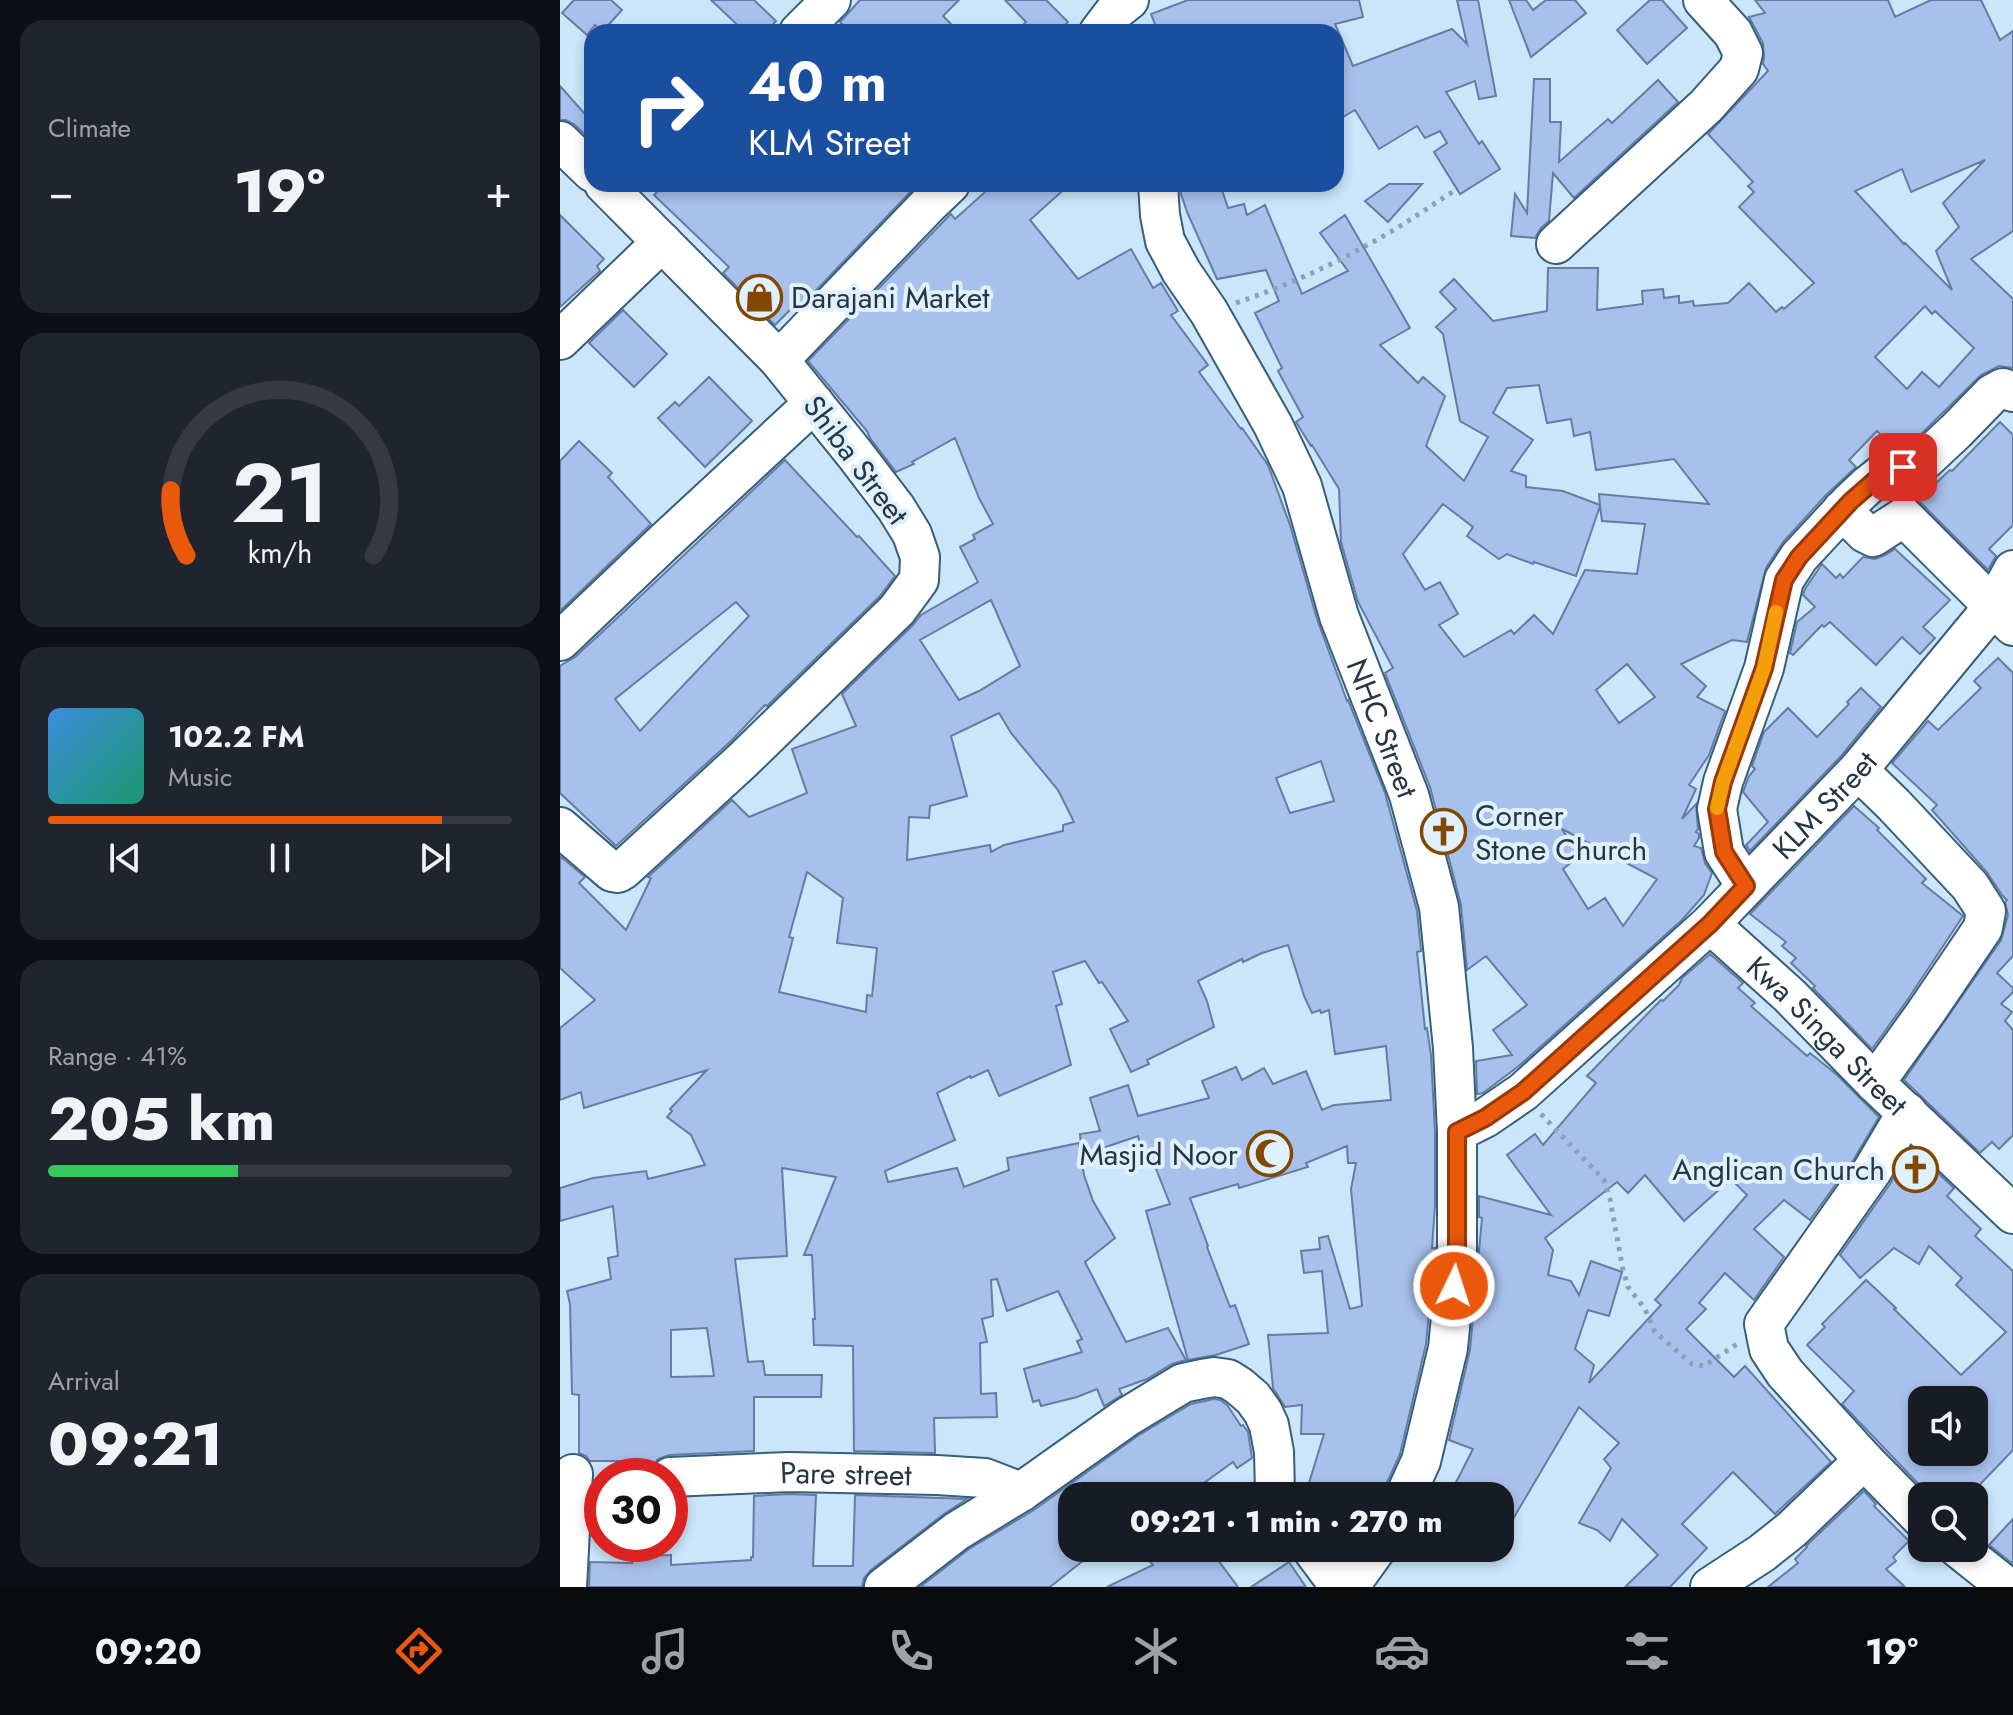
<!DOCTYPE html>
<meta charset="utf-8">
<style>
:root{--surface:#171b24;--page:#20242c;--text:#f1f3f6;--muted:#9ea1a6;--line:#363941;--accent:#ea580c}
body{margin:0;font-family:Jost,sans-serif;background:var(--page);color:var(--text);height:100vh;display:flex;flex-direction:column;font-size:30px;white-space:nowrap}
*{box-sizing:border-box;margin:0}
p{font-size:26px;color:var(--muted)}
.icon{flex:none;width:44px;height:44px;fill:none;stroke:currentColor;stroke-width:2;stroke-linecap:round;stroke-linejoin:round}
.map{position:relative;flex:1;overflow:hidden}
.drawer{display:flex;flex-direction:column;gap:20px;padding:20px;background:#0d0f14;width:560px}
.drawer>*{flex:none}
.hud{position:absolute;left:24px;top:24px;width:760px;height:168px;border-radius:24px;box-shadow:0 4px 12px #0003;background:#1a4fa0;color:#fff;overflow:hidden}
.fabs{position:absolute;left:1348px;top:1386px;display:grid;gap:16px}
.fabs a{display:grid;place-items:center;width:80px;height:80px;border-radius:16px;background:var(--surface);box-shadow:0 4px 12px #0003;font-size:40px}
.speed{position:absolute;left:24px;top:1458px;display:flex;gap:16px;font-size:40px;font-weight:700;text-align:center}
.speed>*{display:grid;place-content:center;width:104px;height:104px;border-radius:50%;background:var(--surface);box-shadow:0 4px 12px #0003;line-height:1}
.speed .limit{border:12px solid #d22;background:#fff;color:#111}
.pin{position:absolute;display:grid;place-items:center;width:68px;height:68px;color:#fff;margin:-34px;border-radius:16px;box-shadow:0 4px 12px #0006}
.me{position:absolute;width:88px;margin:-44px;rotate:4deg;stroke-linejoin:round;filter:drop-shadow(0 0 6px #0008)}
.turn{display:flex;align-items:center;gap:28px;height:168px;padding:0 32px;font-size:36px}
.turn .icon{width:104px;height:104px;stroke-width:2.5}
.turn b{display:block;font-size:56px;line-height:68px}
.big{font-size:60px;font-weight:800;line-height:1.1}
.drawer .card{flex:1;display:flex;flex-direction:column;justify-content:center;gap:12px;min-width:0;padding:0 28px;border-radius:24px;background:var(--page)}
.drawer .dial{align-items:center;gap:0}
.dial svg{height:208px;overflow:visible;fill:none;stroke:var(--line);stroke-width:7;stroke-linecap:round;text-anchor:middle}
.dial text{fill:var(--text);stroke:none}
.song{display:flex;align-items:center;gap:24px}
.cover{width:96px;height:96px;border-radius:12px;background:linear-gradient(135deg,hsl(210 70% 55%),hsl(160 70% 35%))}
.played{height:8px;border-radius:4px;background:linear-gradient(90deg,var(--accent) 85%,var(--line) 85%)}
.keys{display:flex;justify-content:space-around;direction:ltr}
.heat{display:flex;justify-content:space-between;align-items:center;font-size:44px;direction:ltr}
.charge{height:12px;border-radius:6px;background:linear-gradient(90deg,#34c759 41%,var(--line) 0)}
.trip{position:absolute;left:498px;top:1482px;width:456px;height:80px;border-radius:24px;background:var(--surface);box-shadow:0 4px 12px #0003;font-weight:800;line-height:80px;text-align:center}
.tabs{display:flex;height:128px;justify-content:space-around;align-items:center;background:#090b0e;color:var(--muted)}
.tabs .icon{width:56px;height:56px}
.tabs .on{color:var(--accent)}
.tabs b{font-size:36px;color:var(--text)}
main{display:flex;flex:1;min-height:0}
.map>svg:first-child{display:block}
.building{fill:#a8c1ec;stroke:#657ca3;stroke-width:2;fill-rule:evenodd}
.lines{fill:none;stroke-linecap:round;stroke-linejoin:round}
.minor-casing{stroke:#355f7b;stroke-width:42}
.path{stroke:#8ba2b4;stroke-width:5;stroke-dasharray:4 6;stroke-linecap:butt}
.minor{stroke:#fff;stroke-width:38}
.route-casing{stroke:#983908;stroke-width:20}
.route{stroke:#ea580c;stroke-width:14}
.slow{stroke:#f59e0b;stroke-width:14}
.labels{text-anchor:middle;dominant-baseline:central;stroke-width:8;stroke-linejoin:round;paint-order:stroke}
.poi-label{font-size:30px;fill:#253644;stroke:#dff1ff;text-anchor:start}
.street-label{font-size:30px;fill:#253644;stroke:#dff1ff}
</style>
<main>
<section class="drawer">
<div class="card"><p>Climate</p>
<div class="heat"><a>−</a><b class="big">19°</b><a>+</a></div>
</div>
<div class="card dial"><svg viewBox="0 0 100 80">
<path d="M14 69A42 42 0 1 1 86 69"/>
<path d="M14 69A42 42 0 0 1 8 44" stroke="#ea580c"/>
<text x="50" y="56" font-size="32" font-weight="700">21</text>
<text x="50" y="72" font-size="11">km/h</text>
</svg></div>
<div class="card">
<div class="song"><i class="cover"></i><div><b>102.2 FM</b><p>Music</p></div></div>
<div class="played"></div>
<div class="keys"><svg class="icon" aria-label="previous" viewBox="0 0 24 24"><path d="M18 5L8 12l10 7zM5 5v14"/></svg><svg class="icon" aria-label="pause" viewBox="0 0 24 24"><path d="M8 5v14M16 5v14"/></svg><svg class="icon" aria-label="next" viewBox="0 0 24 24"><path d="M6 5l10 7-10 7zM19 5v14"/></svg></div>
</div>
<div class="card"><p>Range · 41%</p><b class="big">205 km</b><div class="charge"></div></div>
<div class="card"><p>Arrival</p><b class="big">09:21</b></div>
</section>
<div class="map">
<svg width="1453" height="1587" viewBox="0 0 1453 1587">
<rect width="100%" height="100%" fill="#cbe5fa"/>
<!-- building -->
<g class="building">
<polygon points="14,0 51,0 62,10 42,32 35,25 27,35 2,13"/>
<polygon points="151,0 194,0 216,21 206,32 185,32"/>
<polygon points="300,0 399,0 383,16 399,32 289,32 280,22"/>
<polygon points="445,0 486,0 508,22 498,32 456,32 466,22"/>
<polygon points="628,0 799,0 803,17 775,24 793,66 892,29 907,44 897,0 918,0 936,96 919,99 915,81 886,92 919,144 922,141 940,169 900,194 874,152 887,143 880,131 865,138 857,126 819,149 795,110 776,121 776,32 598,32 591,14"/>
<polygon points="949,0 966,0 973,10 986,0 1015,0 1026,13 971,57"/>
<polygon points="1090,0 1102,0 1127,28 1087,64 1057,30"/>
<path d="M1195 0H1328L1335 17 1371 0H1421L1440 40 1453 31V231L1411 259 1453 299V368L1439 366 1421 375 1354 441 1334 447 1317 431 1289 460 1296 467 1266 495 1223 542 1206 568 1187 642 1172 640 1121 664 1146 686 1137 697 1165 711 1149 755 1129 785 1136 789 1122 819 1136 804 1138 829 1136 832 1139 834V838L1134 846 1141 848 1145 863 1152 873 1144 895 1122 920 960 1065 923 1093 917 1094 916 1061 952 1055 933 1030 967 1005 926 956 907 970 901 905 887 851 896 848 878 818 870 787 825 673 833 668 798 602 781 542 779 489 752 445 751 446 736 422 743 417 718 371 722 368 695 313 719 301 706 270 657 279 627 212 621 194 620 184H660L668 208 684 204 687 215 705 205 742 294 788 271 760 233 785 215 850 328 820 345 858 383 863 377 885 396 866 446 904 481 928 437 900 421 883 334 876 327 896 309 880 292 894 279 933 321 987 311 988 268H1038L1037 310 1083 304 1082 291 1103 289 1104 298 1119 296V303L1133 301 1134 306 1168 303 1189 283 1216 312 1222 307 1224 309 1254 283 1179 207 1194 192 1188 186 1193 182 1148 134 1208 71 1203 64 1204 57 1203 43 1189 17 1205 13ZM1425 160 1383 203 1399 227 1376 251 1392 290 1345 243 1344 244 1295 191 1342 169 1351 192ZM1365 306 1372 314 1375 311 1414 348 1379 387 1362 372 1347 389 1315 357ZM979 385 987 423 1011 419 1014 436 1030 432 1036 470 1114 459 1149 504 1039 494 1040 505 1003 491 966 487V476L951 471 973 440 933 413 947 388ZM883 504 913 527 907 536 939 559 947 554 973 564 974 562 1016 576 1040 506 1042 521 1085 524 1077 574 1025 570 993 634 974 615 954 634 951 630 904 657 879 625 898 614 880 582 865 590 843 554ZM1067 664 1095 697 1059 723 1036 690ZM1002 829 1097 879 1063 926 1045 898 1028 909 1003 869 1019 856Z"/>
<polygon points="974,79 990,79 990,122 1001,122 999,162 1048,119 1052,123 1098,80 1118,102 1014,198 993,173 989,221 981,228 975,238 951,236 955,194 967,213"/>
<polygon points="0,86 32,122 32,141 15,125 6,120 0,120"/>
<polygon points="105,184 358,184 239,308 236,304 215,325 163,273 169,267 94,195"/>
<path d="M434 184H510L470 220 518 279 571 249 593 288 601 283 618 311 611 315 648 365 639 372 681 429 682 428 708 465 730 525 757 619 787 701 788 700 825 793 857 911 861 951 857 952 865 1029 867 1028 871 1055 875 1133V1205L872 1248H875L866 1344 840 1454 825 1487 823 1496H745L764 1434H741L742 1405 725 1407 713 1388 708 1335 768 1333 762 1271 744 1273 741 1251 760 1249 759 1238 768 1236 790 1309 802 1306 791 1189 796 1163H788L787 1146 746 1163 748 1167 679 1188 678 1184 630 1198 648 1246 647 1247 670 1307 675 1305 689 1344 656 1355 628 1360 586 1211 610 1204 590 1154 583 1156 578 1136 534 1151 522 1153 520 1134 540 1131 530 1098 568 1085 578 1116 649 1098 642 1081 676 1067 682 1080 704 1068 713 1084 746 1071 762 1110 774 1105 831 1100 826 1046 775 1054 769 1010 761 1013 760 1010 752 1013 744 996 728 945 702 953 683 962 682 959 638 981 647 1001 654 1027 587 1060 589 1064 571 1072 550 1029 568 1021 542 982 539 983 525 961 493 972 502 1004 496 1006 511 1065 439 1096 428 1070 411 1078 410 1076 377 1093 395 1140 325 1171 328 1182 397 1168 404 1187 449 1170 447 1158 519 1143 524 1175 533 1201 555 1238 525 1262 566 1342 608 1328 626 1360 612 1364 587 1379 559 1389 562 1395 544 1406 537 1389 517 1397 481 1406 479 1400 473 1402 464 1369 522 1352 517 1341 522 1339 498 1291 447 1311 437 1279 431 1280 433 1316 422 1319 427 1342 420 1343 421 1394 436 1393 437 1417 374 1418 375 1453 294 1451 293 1346 254 1345 253 1319H255L252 1255H244L276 1177 222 1168 227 1256 175 1259 188 1362 203 1361 205 1375H262L261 1397H194V1451L109 1455 98 1459 90 1470 71 1471V1461H30L26 1456 19 1453V1395L12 1394 10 1304 7 1291 51 1279 48 1258 58 1256 53 1206 0 1221V1188L33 1178 86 1171 88 1179 145 1165 131 1135 107 1117 112 1111 110 1109 147 1070 24 1108 21 1092 0 1100V1028L35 1000 0 968V856L25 877 19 883 66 930 91 878 88 877 172 800 189 817 247 793 232 749 296 726 282 694 352 626 361 615 418 582 400 547 415 539 413 535 433 524 419 498 395 438 352 462 354 464 336 472 310 438 307 431 248 361 384 221 391 214 395 219ZM431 600 460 666 419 691 399 700 360 640ZM439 713 451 733 498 790 514 822 503 825V831L444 845 431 852 430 845 347 860 349 817 369 818 370 806 407 796 391 736ZM761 761 774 801 730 813 716 778ZM247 872 283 898 277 943 317 948 312 996 307 995 306 1012 219 992 233 938 229 937ZM147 1328 154 1376 111 1377V1330Z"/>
<polygon points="829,184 862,184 828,222 805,201"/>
<polygon points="0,215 44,259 37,266 40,271 0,307"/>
<polygon points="63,310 107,354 74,387 29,343"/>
<polygon points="149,377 192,421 145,467 98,418 115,402 119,406"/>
<polygon points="1440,422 1453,435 1453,525 1429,549 1436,556 1428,570 1358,500 1390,470 1392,471"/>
<polygon points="19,441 52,473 48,477 91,524 0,611 0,461"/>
<path d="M225 460 297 537 299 536 335 576 320 596 207 706 205 705 172 740 56 846 0 793V666L15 657 38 636ZM176 602 189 616 80 731 55 699Z"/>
<polygon points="1335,549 1390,600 1363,627 1375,638 1360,654 1342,637 1316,665 1270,622 1264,627 1262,625 1233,655 1230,653 1237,622 1255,607 1243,595 1245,589 1262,564 1276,578 1280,574 1283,578 1303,557 1315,559 1325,555"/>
<polygon points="1438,658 1453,673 1453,956 1437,973 1453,988 1453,992 1441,1004 1452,1012 1445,1021 1453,1030 1453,1135 1439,1149 1432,1142 1420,1153 1344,1080 1441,940 1448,915 1445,902 1447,900 1442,895 1426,871 1372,810 1377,805 1332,763 1368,721 1378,730 1421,688 1414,681"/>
<polygon points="1301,688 1321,707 1282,755 1190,851 1186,845 1208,822 1183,792 1189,776 1195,769 1192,766 1204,732 1228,708 1257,737 1289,704 1287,702"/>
<polygon points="1294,806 1319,828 1317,830 1366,879 1362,883 1403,916 1348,999 1312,1049 1253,988 1255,986 1231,963 1236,958 1222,946 1226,942 1190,914"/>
<path d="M1150 954 1183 983 1178 988 1195 1003 1191 1006 1247 1056 1250 1053 1276 1074 1319 1117 1294 1159 1250 1220 1224 1200 1194 1229 1224 1257 1194 1300 1165 1273 1139 1303 1146 1309 1126 1329 1174 1377 1185 1366 1271 1462 1215 1514 1173 1472 1122 1524 1147 1548 1110 1587H1065L1098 1555 1062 1519 1050 1541 1037 1530 1019 1523 1051 1468 1044 1459 1059 1443 1019 1407 940 1541V1496H889L913 1449 889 1440 910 1350 922 1218 919 1217V1196L991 1215 947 1155 975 1134 983 1145 1036 1083 1027 1076 1101 1000 1103 1001 1119 985 1122 978ZM1085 1175 1124 1221 1171 1179 1187 1195 1095 1300 1101 1305 1029 1383 1034 1365 1015 1349 1028 1310 1049 1316 1062 1272 1031 1261 1019 1295 1011 1281 988 1275 993 1250 985 1238 1057 1182 1068 1193Z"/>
<path d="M1351 1148 1394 1188 1387 1196 1421 1229 1415 1236 1453 1271V1450L1409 1496H1370L1282 1404 1294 1391 1247 1345 1265 1327 1262 1324 1306 1280 1336 1308 1334 1309 1401 1375 1446 1332 1396 1285 1402 1278 1369 1246 1359 1264 1334 1248 1300 1278 1280 1255 1330 1184ZM1362 1400H1414V1452H1362Z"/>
<polygon points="654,1399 660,1400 667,1405 681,1426 683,1425 688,1432 692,1458 677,1468 673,1462 626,1496 512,1496 512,1548 539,1548 490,1587 360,1587 409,1549 474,1510 579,1435 631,1404"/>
<polygon points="1304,1491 1316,1504 1314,1506 1349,1541 1333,1557 1336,1561 1326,1569 1345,1587 1208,1587 1238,1563 1235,1559 1247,1547 1246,1546"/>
<polygon points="229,1494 256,1495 253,1566 293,1566 295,1495 407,1499 384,1514 311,1570 304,1578 302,1587 29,1587 30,1562 72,1563 72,1556 111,1555 111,1565 191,1560 191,1557 193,1557 194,1496"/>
<polygon points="1453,1519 1453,1564 1429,1545"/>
<polygon points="578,1548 649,1548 678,1587 547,1587 593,1565"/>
<polygon points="729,1562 746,1587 691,1587"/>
</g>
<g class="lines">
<defs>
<g id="minor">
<polyline points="239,32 271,0"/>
<polyline points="539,32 555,11 569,0"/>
<polyline points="0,141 32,172"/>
<path id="s1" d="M598 184 600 215 605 241 621 271 649 312 713 425 742 486 779 616 849 795 879 907 893 1048 897 1132V1255L888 1348 861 1461 845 1496"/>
<polyline points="996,244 1146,106 1179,69 1183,53 1173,33 1143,0"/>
<polyline points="0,340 102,242"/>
<polyline points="219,360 368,205 390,184"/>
<polyline points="1282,510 1305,533 1313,537 1344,517 1453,626"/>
<polyline points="0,641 104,542 254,403"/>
<polyline points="1298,770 1334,805 1410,886 1426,911 1423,928 1366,1012 1315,1083"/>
<polyline points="0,827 52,872 58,873 63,870 183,760 337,610 359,580 360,557 352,534 336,508 294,453 219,360 44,184"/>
<polyline points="1186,886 1164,852 1157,809 1163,782 1204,668 1224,580 1239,557 1291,501 1307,486 1322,474 1365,460 1396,431 1432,394 1443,388 1453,392"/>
<path id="s2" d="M1150 924 1230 996 1315 1083 1453 1214"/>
<polyline points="1347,1112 1312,1171 1204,1324 1209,1349 1225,1373 1304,1460 1362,1519"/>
<path id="s3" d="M897 1132 925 1118 963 1092 1150 924 1298 770 1433 607 1453 570"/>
<path id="s4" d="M110 1477 229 1472 377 1475 425 1478 461 1492"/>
<polyline points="751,1548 780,1587"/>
<polyline points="1398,1548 1447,1587"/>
<polyline points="7,1587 13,1474"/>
<polyline points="324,1587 397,1531 461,1492 567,1417 623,1383 642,1379 654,1377 668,1379 679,1386 693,1398 703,1412 709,1425 714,1452 715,1493 717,1496"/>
<polyline points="789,1587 817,1548"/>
<polyline points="1150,1587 1202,1553 1231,1530 1304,1460"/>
</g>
</defs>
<!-- minor casing -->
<use href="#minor" class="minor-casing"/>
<!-- path -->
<g class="path">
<path d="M676 303C723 287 766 268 809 244 838 229 866 209 894 191"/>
<polyline points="981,1114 1044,1180 1050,1199 1063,1270 1068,1287 1085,1309 1095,1332 1132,1364 1144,1366 1177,1344"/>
</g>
<!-- minor -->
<use href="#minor" class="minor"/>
</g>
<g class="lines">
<defs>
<polyline id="route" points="894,1286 897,1255 897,1132 925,1118 963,1092 1150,924 1186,886 1164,852 1157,809 1163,782 1204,668 1224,580 1239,557 1291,501 1322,474 1343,467"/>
</defs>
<!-- route casing -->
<use href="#route" class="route-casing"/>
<!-- route -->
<use href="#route" class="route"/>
<!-- slow -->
<polyline class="slow" points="1157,808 1163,782 1204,668 1216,612"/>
</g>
<!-- icons -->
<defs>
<symbol id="shop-ring" viewBox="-11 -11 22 22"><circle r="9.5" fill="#dff1ff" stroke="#834800" stroke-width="1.5"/><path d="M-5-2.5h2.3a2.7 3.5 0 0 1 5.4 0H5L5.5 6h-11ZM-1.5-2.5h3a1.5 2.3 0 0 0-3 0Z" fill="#834800"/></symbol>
<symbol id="church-ring" viewBox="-11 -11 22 22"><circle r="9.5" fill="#dff1ff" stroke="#834800" stroke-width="1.5"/><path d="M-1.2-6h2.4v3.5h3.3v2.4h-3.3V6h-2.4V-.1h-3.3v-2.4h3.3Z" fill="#834800"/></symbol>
<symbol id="mosque-ring" viewBox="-11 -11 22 22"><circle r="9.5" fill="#dff1ff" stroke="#834800" stroke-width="1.5"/><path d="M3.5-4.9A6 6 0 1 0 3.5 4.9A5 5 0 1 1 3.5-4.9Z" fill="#834800"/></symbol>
</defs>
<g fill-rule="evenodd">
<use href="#shop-ring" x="174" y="272" width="51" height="51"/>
<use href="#church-ring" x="858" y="806" width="51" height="51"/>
<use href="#mosque-ring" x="684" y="1128" width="51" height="51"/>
<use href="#church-ring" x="1330" y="1144" width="51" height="51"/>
</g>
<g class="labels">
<!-- poi labels -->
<g class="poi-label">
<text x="231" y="297">Darajani Market</text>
<text x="915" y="815">Corner<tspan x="915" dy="34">Stone Church</tspan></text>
<text x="678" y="1154" text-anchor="end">Masjid Noor</text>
<text x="1325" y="1169" text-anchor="end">Anglican Church</text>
</g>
<!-- street labels -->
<g class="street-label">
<text transform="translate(296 460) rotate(53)">Shiba Street</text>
<text stroke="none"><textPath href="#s1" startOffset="594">NHC Street</textPath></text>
<text stroke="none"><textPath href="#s3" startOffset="494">KLM Street</textPath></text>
<text stroke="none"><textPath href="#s2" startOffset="162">Kwa Singa Street</textPath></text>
<text stroke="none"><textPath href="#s4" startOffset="176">Pare street</textPath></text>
</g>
</g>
</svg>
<div class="fabs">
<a><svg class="icon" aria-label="sound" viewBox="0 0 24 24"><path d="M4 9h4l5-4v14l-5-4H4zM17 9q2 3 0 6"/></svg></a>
<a><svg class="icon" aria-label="search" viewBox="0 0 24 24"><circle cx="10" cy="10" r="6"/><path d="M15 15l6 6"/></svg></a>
</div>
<div class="speed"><div class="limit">30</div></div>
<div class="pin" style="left:1343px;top:467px;background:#d93025"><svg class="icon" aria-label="arrive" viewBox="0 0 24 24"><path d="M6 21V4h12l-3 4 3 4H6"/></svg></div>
<svg class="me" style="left:894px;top:1286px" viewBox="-20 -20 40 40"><circle r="17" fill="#ea580c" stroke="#fff" stroke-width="3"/><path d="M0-11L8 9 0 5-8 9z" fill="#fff"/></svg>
<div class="trip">09:21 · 1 min · 270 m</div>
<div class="hud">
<div class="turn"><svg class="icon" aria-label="right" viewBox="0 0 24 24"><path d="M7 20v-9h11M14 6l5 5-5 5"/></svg><div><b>40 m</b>KLM Street</div></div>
</div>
</div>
</main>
<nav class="tabs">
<b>09:20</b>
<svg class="icon on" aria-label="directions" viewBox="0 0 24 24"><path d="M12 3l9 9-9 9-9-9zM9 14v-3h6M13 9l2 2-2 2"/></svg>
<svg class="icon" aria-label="music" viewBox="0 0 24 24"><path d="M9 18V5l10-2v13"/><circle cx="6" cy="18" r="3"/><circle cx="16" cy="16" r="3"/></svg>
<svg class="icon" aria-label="phone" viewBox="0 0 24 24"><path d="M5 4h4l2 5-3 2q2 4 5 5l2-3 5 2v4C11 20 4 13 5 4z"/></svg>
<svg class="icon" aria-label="climate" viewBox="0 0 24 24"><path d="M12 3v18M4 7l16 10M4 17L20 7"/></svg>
<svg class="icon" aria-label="car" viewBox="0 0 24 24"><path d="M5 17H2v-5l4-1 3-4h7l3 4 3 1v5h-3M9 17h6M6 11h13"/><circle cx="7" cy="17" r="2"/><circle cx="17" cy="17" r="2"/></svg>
<svg class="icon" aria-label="filters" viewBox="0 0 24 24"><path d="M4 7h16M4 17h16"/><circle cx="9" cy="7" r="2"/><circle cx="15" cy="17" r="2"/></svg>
<b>19°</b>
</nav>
